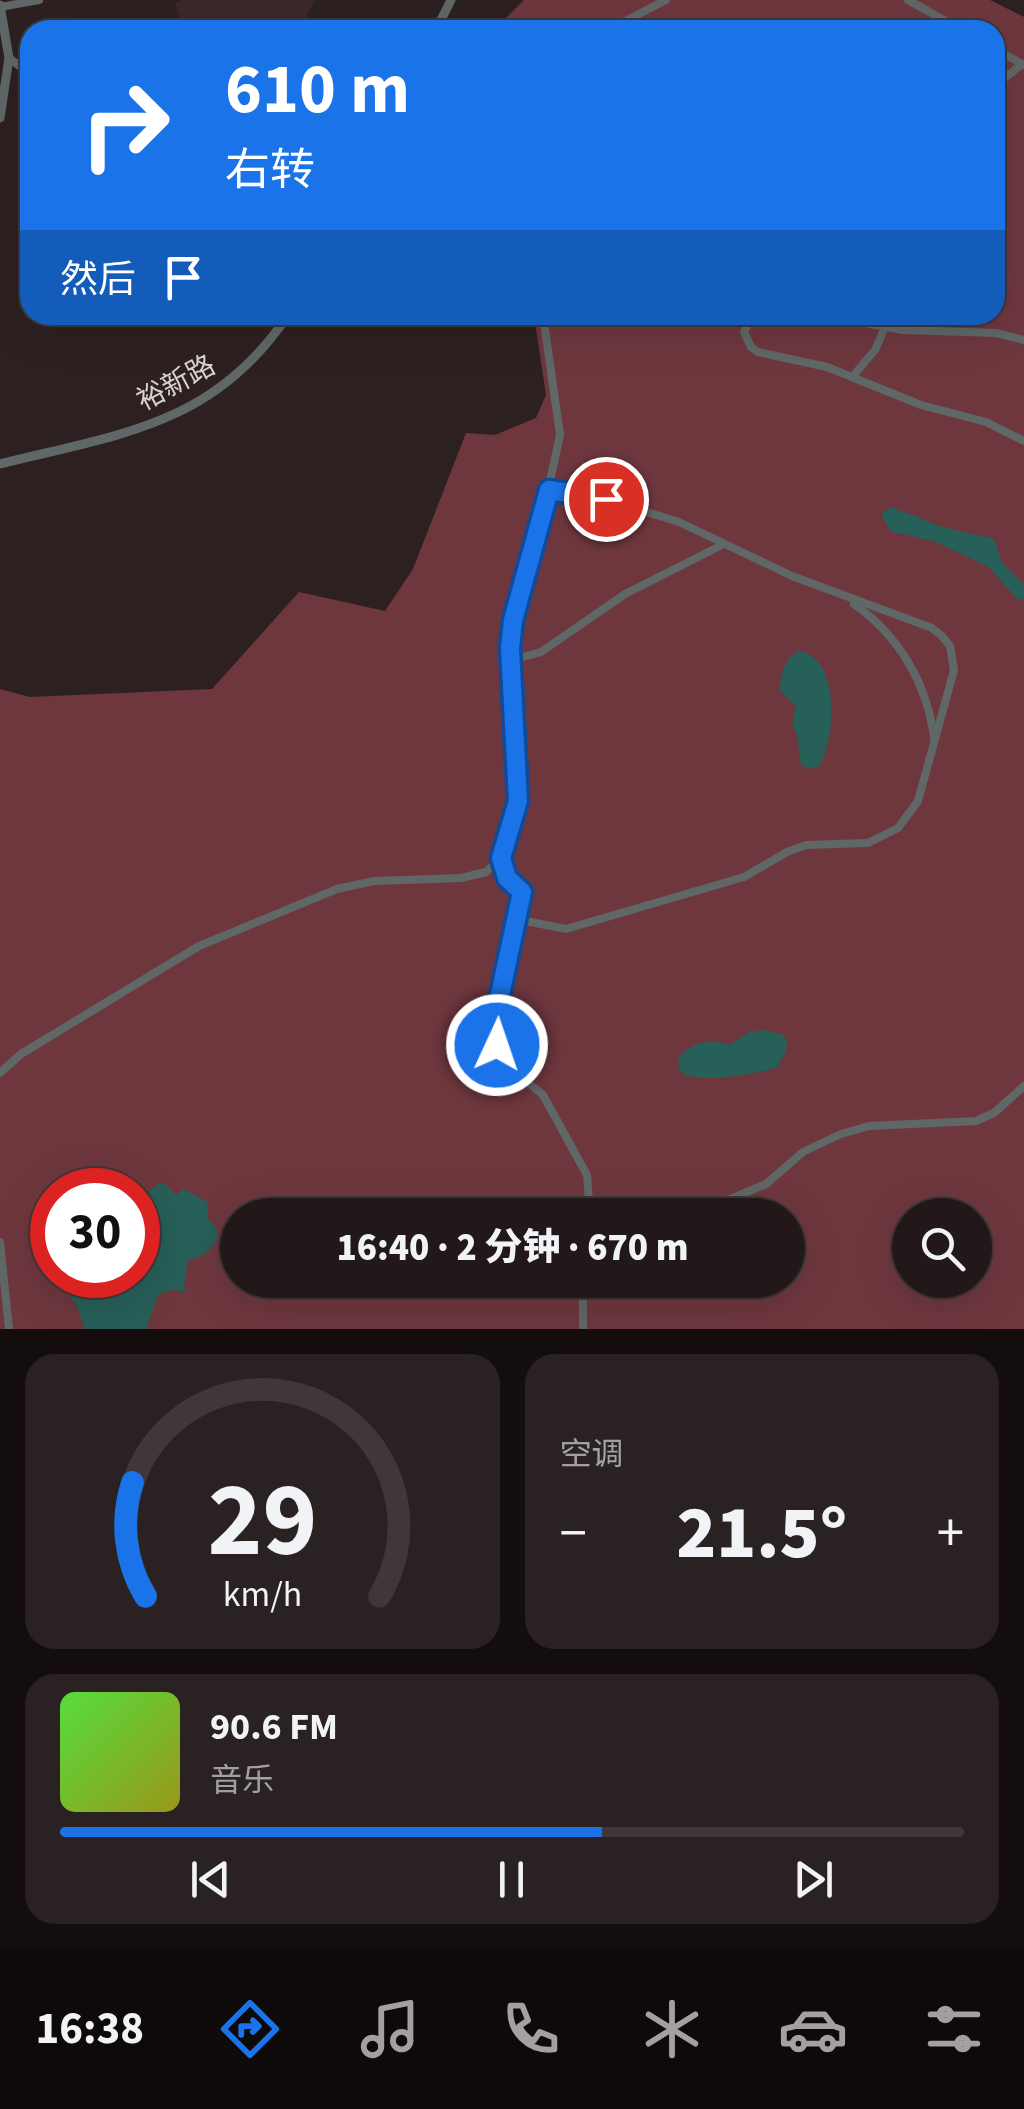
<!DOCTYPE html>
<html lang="zh">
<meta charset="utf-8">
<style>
:root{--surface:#221819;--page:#2a2122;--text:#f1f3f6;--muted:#a2a0a2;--line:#3f3738;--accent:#1a73e8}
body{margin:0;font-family:"Source Sans 3","Noto Sans SC",sans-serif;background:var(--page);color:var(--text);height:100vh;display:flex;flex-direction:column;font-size:38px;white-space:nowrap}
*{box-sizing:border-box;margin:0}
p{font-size:32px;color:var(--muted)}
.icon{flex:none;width:55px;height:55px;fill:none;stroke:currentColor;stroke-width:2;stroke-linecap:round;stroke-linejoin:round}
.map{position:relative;height:1329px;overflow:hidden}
.drawer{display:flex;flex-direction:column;gap:25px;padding:25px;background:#130d0e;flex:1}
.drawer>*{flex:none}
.top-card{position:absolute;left:20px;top:20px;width:985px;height:305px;border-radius:30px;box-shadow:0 10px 40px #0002,0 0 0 2px var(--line);background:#1a73e8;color:#fff;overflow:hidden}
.buttons{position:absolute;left:892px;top:1198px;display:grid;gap:20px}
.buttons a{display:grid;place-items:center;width:100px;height:100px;border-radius:50%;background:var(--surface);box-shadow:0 10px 40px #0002,0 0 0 2px var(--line);font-size:50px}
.speed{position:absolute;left:30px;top:1168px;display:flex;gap:20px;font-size:50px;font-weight:700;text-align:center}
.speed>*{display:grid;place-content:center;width:130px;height:130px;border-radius:50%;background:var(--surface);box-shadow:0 10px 40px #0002,0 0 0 2px var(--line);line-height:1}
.speed .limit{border:15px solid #d22;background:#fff;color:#111}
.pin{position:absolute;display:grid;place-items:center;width:85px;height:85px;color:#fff;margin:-42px;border:5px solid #fff;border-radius:50%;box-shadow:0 2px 10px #0007}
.me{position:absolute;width:110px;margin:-55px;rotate:3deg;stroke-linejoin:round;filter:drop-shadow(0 0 8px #0008)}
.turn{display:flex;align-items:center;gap:35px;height:210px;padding:0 40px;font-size:45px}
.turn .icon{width:130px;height:130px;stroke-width:2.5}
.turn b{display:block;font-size:70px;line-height:85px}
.then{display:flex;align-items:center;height:95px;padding:0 40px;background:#0003;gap:20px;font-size:38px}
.big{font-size:75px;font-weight:800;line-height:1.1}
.drawer .card{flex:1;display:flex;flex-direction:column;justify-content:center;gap:15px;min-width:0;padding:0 35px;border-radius:30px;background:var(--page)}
.drawer .dial{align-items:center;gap:0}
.dial svg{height:260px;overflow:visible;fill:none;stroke:var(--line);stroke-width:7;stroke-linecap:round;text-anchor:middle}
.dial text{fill:var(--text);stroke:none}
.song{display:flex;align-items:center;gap:30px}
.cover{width:120px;height:120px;border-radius:15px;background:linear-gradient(135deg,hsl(110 70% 55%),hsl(60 70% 35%))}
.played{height:10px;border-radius:5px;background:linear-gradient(90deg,var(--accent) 60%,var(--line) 60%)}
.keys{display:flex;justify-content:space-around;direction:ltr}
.heat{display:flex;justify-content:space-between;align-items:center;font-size:55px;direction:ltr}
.drawer .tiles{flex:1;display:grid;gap:25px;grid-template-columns:1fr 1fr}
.card:last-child{grid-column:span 2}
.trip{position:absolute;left:220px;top:1198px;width:585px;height:100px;border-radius:50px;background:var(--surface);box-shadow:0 10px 40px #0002,0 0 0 2px var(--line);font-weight:800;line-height:100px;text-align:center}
.tab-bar{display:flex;height:160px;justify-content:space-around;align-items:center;background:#0e0a0a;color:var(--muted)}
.tab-bar .icon{width:70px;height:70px}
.tab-bar .on{color:var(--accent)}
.tab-bar b{font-size:45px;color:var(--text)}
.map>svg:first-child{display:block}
.built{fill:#3c282a}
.green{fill:#6e373e;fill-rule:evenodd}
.water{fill:#275f59}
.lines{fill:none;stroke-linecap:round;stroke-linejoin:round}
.minor{stroke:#606867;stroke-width:8}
.tertiary{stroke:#606867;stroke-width:9}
.route-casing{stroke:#114b97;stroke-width:25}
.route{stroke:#1a73e8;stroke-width:18}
.labels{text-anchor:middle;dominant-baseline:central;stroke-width:10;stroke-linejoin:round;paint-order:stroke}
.street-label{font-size:28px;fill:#dbd2d2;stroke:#2d2021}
</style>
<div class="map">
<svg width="1024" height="1329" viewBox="0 0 1024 1329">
<rect width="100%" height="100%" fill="#2d2021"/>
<!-- built -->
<polygon class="built" points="181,0 315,0 299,30 275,30 258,20 253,30 183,30 175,3"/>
<!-- green -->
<path class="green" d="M524 0H990L1024 17V1329H0V689L30 697 212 689 299 592 385 611 413 569 466 433 495 435 536 418 546 395 534 315H995V30H494ZM52 1190H138V1275H52ZM238 1215H788V1280H238ZM910 1215H975V1280H910Z"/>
<!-- water -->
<g class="water">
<polygon points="891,507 943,527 994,539 1002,563 1024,585 1024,600 1017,599 989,567 934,541 890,531 881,514"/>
<path d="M799 651C841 658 836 739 819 766L808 769 801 764 797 735 792 725 796 706 780 691C780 677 785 657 799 651Z"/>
<path d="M764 1030 783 1035 787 1040 786 1052 777 1067C758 1075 697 1084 680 1072L678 1059C692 1040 709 1040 730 1044L750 1032Z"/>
<path d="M159 1183 165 1184 176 1195 183 1189 208 1202V1219L216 1227 218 1237C211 1251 204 1256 188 1260L184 1286 187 1291 171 1290 158 1295 146 1329H85L76 1304 66 1293 71 1275H138V1201Z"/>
</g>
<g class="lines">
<!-- minor -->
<g class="minor">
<polyline points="908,0 962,30"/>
<polyline points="0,7 39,0"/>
<polyline points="608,30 666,0"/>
<polyline points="995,49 1024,65"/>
<polyline points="9,58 30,74"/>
<polyline points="995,86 1022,64"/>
<polyline points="752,315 744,332 751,347 758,352 827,367 921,405 986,422 1024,441"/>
<polyline points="820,315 903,330 996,333 1024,340"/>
<polyline points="853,376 875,350 885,327"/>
<path d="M854 604C899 636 927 683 934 738"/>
<polyline points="511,655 523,657 541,652 625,594 724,544"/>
<polyline points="501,858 507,877 522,892 494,1023 497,1045 516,1072 543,1095 587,1175 590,1215"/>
<polyline points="516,919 566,929 744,877 787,852 806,845 868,843 898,828 918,801 954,670 950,646 942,636 932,628 792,576 679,522 605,499 549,489"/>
<polyline points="0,1073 21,1054 199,946 337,889 374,881 461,878 486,872 501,858 518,801 510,648 513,620 537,540 560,435 543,315"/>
<polyline points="592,1215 608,1202 682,1212 718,1204 766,1184 803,1152 841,1134 869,1126 976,1121 994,1113 1024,1086"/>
<polyline points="0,1242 9,1329"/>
<polyline points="583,1329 583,1280"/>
</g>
<!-- tertiary -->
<g class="tertiary">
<polyline points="0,5 9,58 0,118"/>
<polyline points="436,30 451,0"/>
<path d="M0 464C119 434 214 426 288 315"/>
</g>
</g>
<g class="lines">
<defs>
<polyline id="route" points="497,1045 494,1023 522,892 507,878 501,858 518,801 510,648 513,620 549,490 606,499"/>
</defs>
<!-- route casing -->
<use href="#route" class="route-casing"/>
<!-- route -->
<use href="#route" class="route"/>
</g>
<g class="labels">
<!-- street labels -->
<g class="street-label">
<text transform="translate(176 383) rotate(-28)">裕新路</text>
</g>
</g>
</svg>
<div class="buttons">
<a><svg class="icon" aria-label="search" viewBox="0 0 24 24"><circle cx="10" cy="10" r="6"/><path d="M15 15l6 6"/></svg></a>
</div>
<div class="speed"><div class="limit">30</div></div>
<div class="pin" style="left:606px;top:499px;background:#d93025"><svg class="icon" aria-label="arrive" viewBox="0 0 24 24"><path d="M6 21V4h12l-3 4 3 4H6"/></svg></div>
<svg class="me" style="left:497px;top:1045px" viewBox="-20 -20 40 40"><circle r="17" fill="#1a73e8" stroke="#fff" stroke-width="3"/><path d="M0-11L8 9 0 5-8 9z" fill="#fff"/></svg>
<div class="trip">16:40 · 2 分钟 · 670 m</div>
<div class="top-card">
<div class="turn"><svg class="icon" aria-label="right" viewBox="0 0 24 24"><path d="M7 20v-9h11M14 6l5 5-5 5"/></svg><div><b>610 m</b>右转</div></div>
<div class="then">然后<svg class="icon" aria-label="arrive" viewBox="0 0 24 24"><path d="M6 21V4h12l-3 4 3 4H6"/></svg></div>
</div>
</div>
<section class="drawer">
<div class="tiles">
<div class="card dial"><svg viewBox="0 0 100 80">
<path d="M14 69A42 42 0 1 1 86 69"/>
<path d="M14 69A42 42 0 0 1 10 34" stroke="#1a73e8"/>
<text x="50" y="56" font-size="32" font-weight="700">29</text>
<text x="50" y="72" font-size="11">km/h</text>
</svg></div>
<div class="card"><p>空调</p>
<div class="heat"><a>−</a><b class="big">21.5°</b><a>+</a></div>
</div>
<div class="card">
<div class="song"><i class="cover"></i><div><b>90.6 FM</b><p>音乐</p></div></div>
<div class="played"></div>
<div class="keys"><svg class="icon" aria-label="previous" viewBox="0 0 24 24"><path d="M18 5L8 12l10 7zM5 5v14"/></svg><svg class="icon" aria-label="pause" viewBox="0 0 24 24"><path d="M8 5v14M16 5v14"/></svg><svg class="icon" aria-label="next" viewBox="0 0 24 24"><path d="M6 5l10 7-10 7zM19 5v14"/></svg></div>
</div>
</div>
</section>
<nav class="tab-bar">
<b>16:38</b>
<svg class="icon on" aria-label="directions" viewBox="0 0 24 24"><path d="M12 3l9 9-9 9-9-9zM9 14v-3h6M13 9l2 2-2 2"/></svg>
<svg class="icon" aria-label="music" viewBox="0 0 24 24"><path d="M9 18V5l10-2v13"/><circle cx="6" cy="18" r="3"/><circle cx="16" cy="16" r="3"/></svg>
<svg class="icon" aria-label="phone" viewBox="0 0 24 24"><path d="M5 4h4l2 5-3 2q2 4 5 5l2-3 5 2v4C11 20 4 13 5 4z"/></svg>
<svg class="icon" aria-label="climate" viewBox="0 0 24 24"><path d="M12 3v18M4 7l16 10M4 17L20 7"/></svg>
<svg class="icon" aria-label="car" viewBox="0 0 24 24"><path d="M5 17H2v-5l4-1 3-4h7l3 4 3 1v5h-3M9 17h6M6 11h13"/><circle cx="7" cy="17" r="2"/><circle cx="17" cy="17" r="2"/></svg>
<svg class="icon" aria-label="filters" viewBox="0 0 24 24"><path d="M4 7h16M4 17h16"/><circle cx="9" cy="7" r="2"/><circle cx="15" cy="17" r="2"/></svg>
</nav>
